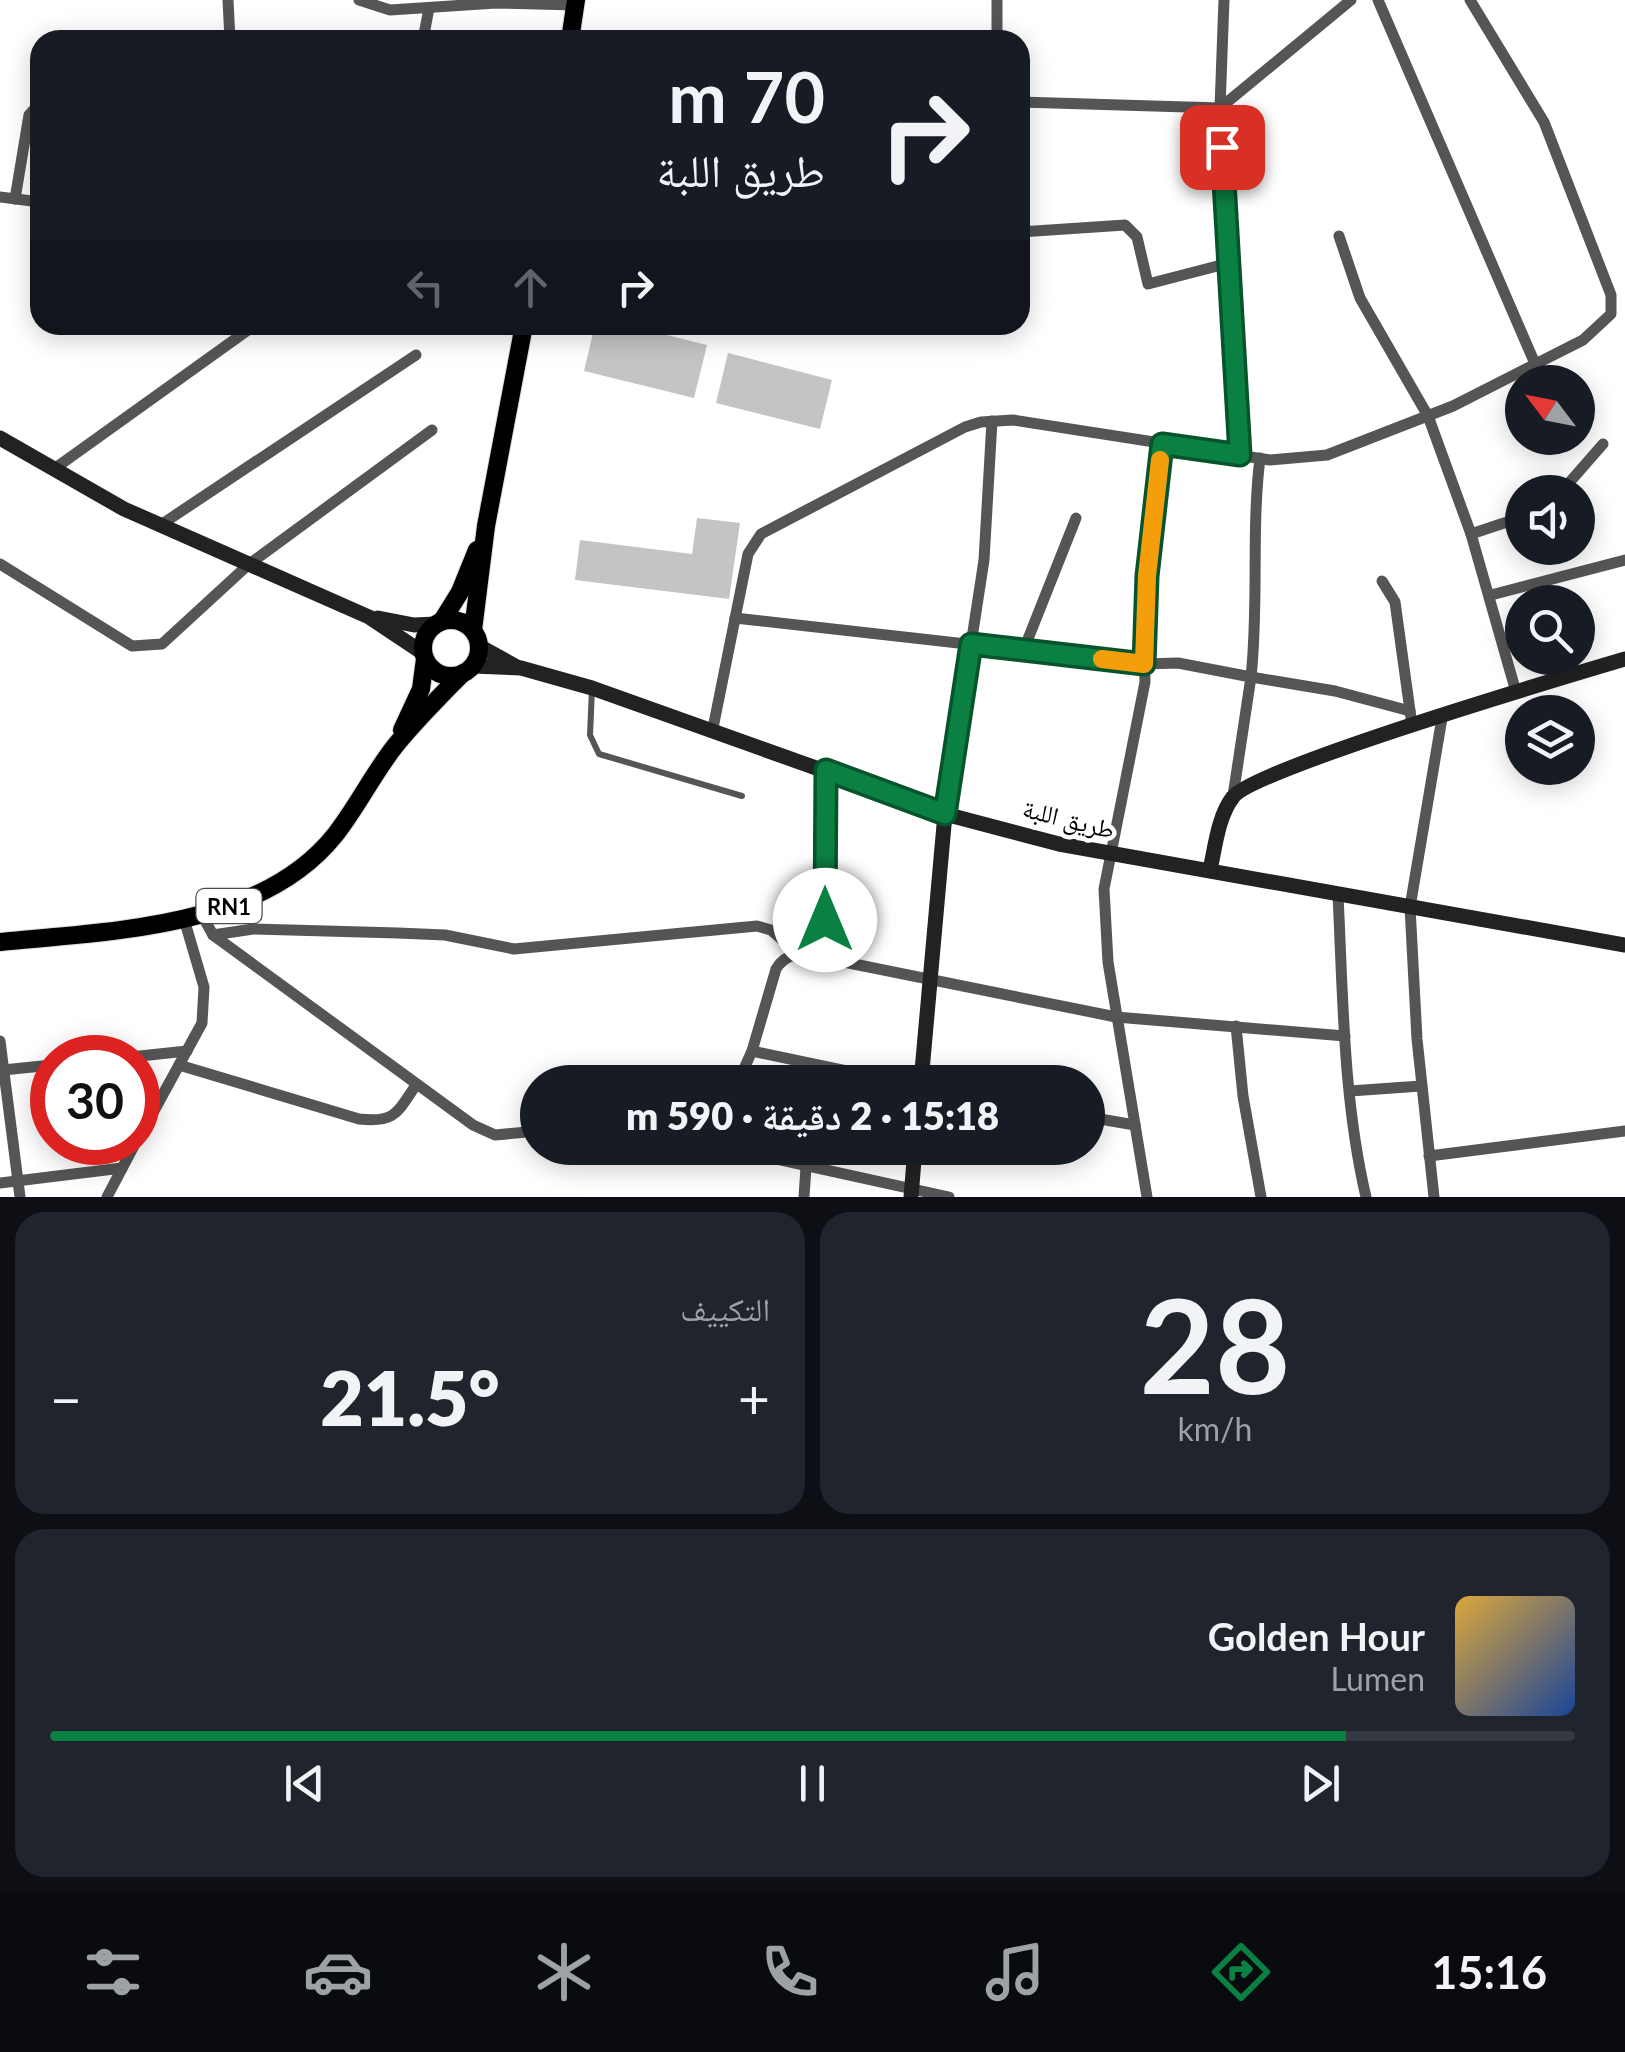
<!DOCTYPE html>
<html lang="ar">
<meta charset="utf-8">
<style>
:root{--surface:#171b24;--page:#20242c;--text:#f1f3f6;--muted:#9ea1a6;--line:#363941;--accent:#0b8043}
body{margin:0;font-family:Lato,"Noto Naskh Arabic",sans-serif;background:var(--page);color:var(--text);direction:rtl;height:100vh;display:flex;flex-direction:column;font-size:38px;white-space:nowrap}
*{box-sizing:border-box;margin:0}
p{font-size:32px;color:var(--muted)}
.icon{flex:none;width:55px;height:55px;fill:none;stroke:currentColor;stroke-width:2;stroke-linecap:round;stroke-linejoin:round}
.map{position:relative;height:1197px;overflow:hidden;direction:ltr}
.side{display:flex;flex-direction:column;gap:15px;padding:15px;background:#0d0f14;flex:1}
.side>*{flex:none}
.guide{position:absolute;left:30px;top:30px;width:1000px;height:305px;border-radius:30px;box-shadow:0 5px 25px #0003;direction:rtl;background:#171b24;color:var(--text);overflow:hidden}
.needle{width:65px;rotate:302deg}
.tools{position:absolute;left:1505px;top:365px;display:grid;gap:20px}
.tools a{display:grid;place-items:center;width:90px;height:90px;border-radius:50%;background:var(--surface);box-shadow:0 5px 25px #0003;font-size:50px}
.speed{position:absolute;left:30px;top:1035px;display:flex;gap:20px;font-size:50px;font-weight:700;text-align:center}
.speed>*{display:grid;place-content:center;width:130px;height:130px;border-radius:50%;background:var(--surface);box-shadow:0 5px 25px #0003;line-height:1}
.speed .limit{border:15px solid #d22;background:#fff;color:#111}
.pin{position:absolute;display:grid;place-items:center;width:85px;height:85px;color:#fff;margin:-42px;border-radius:20px;box-shadow:0 5px 15px #0006}
.me{position:absolute;width:110px;margin:-55px;rotate:0deg;stroke-linejoin:round;filter:drop-shadow(0 0 8px #0008)}
.turn{display:flex;align-items:center;gap:35px;height:210px;padding:0 40px;font-size:45px}
.turn .icon{width:130px;height:130px;stroke-width:2.5}
.turn b{display:block;font-size:70px;line-height:85px}
.lanes{display:flex;align-items:center;height:95px;padding:0 40px;background:#0003;justify-content:center;gap:50px;direction:ltr}
.lanes .off{opacity:.35}
.big{font-size:75px;font-weight:800;line-height:1.1}
.side .tile{flex:1;display:flex;flex-direction:column;justify-content:center;gap:15px;min-width:0;padding:0 35px;border-radius:30px;background:var(--page)}
.side .dial{align-items:center;gap:0}
.dial b{font-size:130px;line-height:1}
.song{display:flex;align-items:center;gap:30px}
.cover{width:120px;height:120px;border-radius:15px;background:linear-gradient(135deg,hsl(40 70% 55%),hsl(220 70% 35%))}
.played{height:10px;border-radius:5px;background:linear-gradient(90deg,var(--accent) 85%,var(--line) 85%)}
.keys{display:flex;justify-content:space-around;direction:ltr}
.heat{display:flex;justify-content:space-between;align-items:center;font-size:55px;direction:ltr}
.side .tiles{flex:1;display:grid;gap:15px;grid-template-columns:1fr 1fr}
.tile:last-child{grid-column:span 2}
.trip{position:absolute;left:520px;top:1065px;width:585px;height:100px;border-radius:50px;background:var(--surface);box-shadow:0 5px 25px #0003;font-weight:800;line-height:100px;text-align:center;direction:rtl}
.tabs{display:flex;height:160px;justify-content:space-around;align-items:center;background:#090b0e;color:var(--muted)}
.tabs .icon{width:70px;height:70px}
.tabs .on{color:var(--accent)}
.tabs b{font-size:45px;color:var(--text)}
.map>svg:first-child{display:block}
.building{fill:#c4c4c4}
.lines{fill:none;stroke-linecap:round;stroke-linejoin:round}
.primary-casing{stroke:#dbdbdb;stroke-width:20}
.lane{stroke:#555;stroke-width:6}
.street{stroke:#555;stroke-width:11}
.secondary{stroke:#222;stroke-width:15}
.primary{stroke:#000;stroke-width:18}
.route-casing{stroke:#07532c;stroke-width:25}
.route{stroke:#0b8043;stroke-width:18}
.slow{stroke:#f59e0b;stroke-width:18}
.labels{text-anchor:middle;dominant-baseline:central;stroke-width:9;stroke-linejoin:round;paint-order:stroke}
.shield{fill:#fff;stroke:#4c4c4c;stroke-width:2.5}
.shield-label{font-size:22px;font-weight:bold;fill:#000}
.street-label{font-size:25px;fill:#000;stroke:#fff}
</style>
<div class="map">
<svg width="1625" height="1197" viewBox="0 0 1625 1197">
<rect width="100%" height="100%" fill="#fff"/>
<!-- building -->
<g class="building">
<polygon points="595,325 627,325 707,345 694,398 584,371"/>
<polygon points="728,353 832,380 820,429 716,403"/>
<polygon points="697,518 740,523 729,599 575,580 580,540 692,554"/>
</g>
<g class="lines">
<defs>
<g id="primary">
<polyline points="570,40 576,0"/>
<circle cx="451" cy="648" r="28"/>
<polyline points="442,621 460,592 477,550"/>
<polyline points="473,630 486,526 524,325"/>
<polyline points="402,730 421,689 425,659"/>
<path d="M0 942C109 931 260 929 335 835 357 807 373 774 395 746 416 720 439 697 463 673"/>
</g>
</defs>
<!-- primary casing -->
<use href="#primary" class="primary-casing"/>
<!-- lane -->
<polyline class="lane" points="592,689 590,735 599,754 742,796"/>
<!-- street -->
<g class="street">
<polyline points="228,0 230,40"/>
<polyline points="359,0 390,10 496,3 575,5"/>
<polyline points="1224,0 1220,108 1240,455"/>
<polyline points="1378,0 1536,366"/>
<polyline points="423,40 429,8"/>
<polyline points="997,40 997,0"/>
<polyline points="1020,102 1220,108 1351,0"/>
<polyline points="0,197 40,202"/>
<polyline points="15,199 29,115 40,103"/>
<polyline points="1020,232 1125,225 1137,237 1148,284 1229,263"/>
<polyline points="1339,236 1360,298 1428,416 1471,534 1516,692"/>
<path d="M1260 458C1251 531 1259 604 1251 677L1335 691 1410 711"/>
<polyline points="54,469 255,325"/>
<polyline points="1561,492 1603,444"/>
<polyline points="159,526 416,355"/>
<polyline points="1471,534 1522,517"/>
<polyline points="0,564 132,646 162,644 248,565 432,430"/>
<polyline points="1382,581 1395,602 1411,718"/>
<polyline points="1491,595 1625,560"/>
<polyline points="735,618 1144,664 1178,663 1251,677 1233,796"/>
<polyline points="1024,649 1076,518"/>
<polyline points="713,728 748,554 761,534 965,427 981,422 1013,420 1270,460 1327,455 1453,406 1583,340 1611,314 1611,295 1544,122 1470,0"/>
<polyline points="945,814 984,560 992,421"/>
<path d="M1338 895C1343 996 1343 1099 1366 1197"/>
<polyline points="202,915 213,935 473,1125 495,1135 538,1131"/>
<polyline points="213,935 253,929 398,933 445,935 514,949 757,926 771,930 798,954"/>
<polyline points="824,958 826,770"/>
<polyline points="1236,1026 1243,1096 1261,1197"/>
<polyline points="0,1041 20,1197"/>
<polyline points="121,1058 187,1051"/>
<path d="M179 1065 359 1119C395 1123 397 1113 416 1085"/>
<polyline points="3,1070 52,1065"/>
<polyline points="738,1082 752,1051"/>
<path d="M899 1082 752 1051 776 969C788 949 805 955 824 958L1116 1017 1345 1036"/>
<polyline points="1350,1091 1421,1086"/>
<polyline points="1088,1117 1135,1125"/>
<polyline points="138,1140 202,1023 204,987 184,919"/>
<polyline points="726,1148 949,1197"/>
<polyline points="1429,1156 1625,1131"/>
<polyline points="0,1183 122,1168"/>
<polyline points="107,1197 136,1142"/>
<polyline points="804,1197 806,1167"/>
<polyline points="1147,1197 1108,962 1104,889 1145,682 1143,620 1162,444"/>
<polyline points="1434,1197 1417,1039 1410,907 1442,718"/>
</g>
<!-- secondary -->
<g class="secondary">
<polyline points="0,438 124,509 369,617 423,653"/>
<polyline points="378,618 414,625 436,624"/>
<polyline points="479,646 517,667"/>
<polyline points="473,666 521,668 592,688 945,814 1059,844 1625,945"/>
<path d="M1210 870C1215 848 1218 816 1233 797 1253 769 1571 675 1625 659"/>
<polyline points="921,1082 945,814"/>
<polyline points="911,1197 915,1148"/>
</g>
<!-- primary -->
<use href="#primary" class="primary"/>
</g>
<g class="lines">
<defs>
<polyline id="route" points="825,920 826,770 945,814 971,644 1144,664 1147,576 1162,444 1240,455 1222,147"/>
</defs>
<!-- route casing -->
<use href="#route" class="route-casing"/>
<!-- route -->
<use href="#route" class="route"/>
<!-- slow -->
<polyline class="slow" points="1102,659 1144,664 1147,576 1160,460"/>
</g>
<g class="labels">
<!-- shield labels -->
<rect class="shield" x="196.5" y="889" width="65" height="34" rx="8"/>
<g class="shield-label">
<text x="229" y="906">RN1</text>
</g>
<!-- street labels -->
<g class="street-label">
<text transform="translate(1069 818) rotate(14)">طريق اللبة</text>
</g>
</g>
</svg>
<div class="tools">
<a><svg class="needle" viewBox="-14 -14 28 28"><path d="M0-13l5 13h-10z" fill="#e53935"/><path d="M0 13l5-13h-10z" fill="#9ea1a6"/></svg></a>
<a><svg class="icon" aria-label="sound" viewBox="0 0 24 24"><path d="M4 9h4l5-4v14l-5-4H4zM17 9q2 3 0 6"/></svg></a>
<a><svg class="icon" aria-label="search" viewBox="0 0 24 24"><circle cx="10" cy="10" r="6"/><path d="M15 15l6 6"/></svg></a>
<a><svg class="icon" aria-label="layers" viewBox="0 0 24 24"><path d="M12 4l9 5-9 5-9-5zM3 14l9 5 9-5"/></svg></a>
</div>
<div class="speed"><div class="limit">30</div></div>
<div class="pin" style="left:1222px;top:147px;background:#d93025"><svg class="icon" aria-label="arrive" viewBox="0 0 24 24"><path d="M6 21V4h12l-3 4 3 4H6"/></svg></div>
<svg class="me" style="left:825px;top:920px" viewBox="-20 -20 40 40"><circle r="19" fill="#fff"/><path d="M0-13L10 11 0 6-10 11z" fill="#0b8043"/></svg>
<div class="trip">15:18 · 2 دقيقة · 590 m</div>
<div class="guide">
<div class="turn"><svg class="icon" aria-label="right" viewBox="0 0 24 24"><path d="M7 20v-9h11M14 6l5 5-5 5"/></svg><div><b>70 m</b>طريق اللبة</div></div>
<div class="lanes"><svg class="icon off" aria-label="left" viewBox="0 0 24 24"><path d="M17 20v-9H6M10 6l-5 5 5 5"/></svg><svg class="icon off" aria-label="ahead" viewBox="0 0 24 24"><path d="M12 20V5M6 11l6-6 6 6"/></svg><svg class="icon" aria-label="right" viewBox="0 0 24 24"><path d="M7 20v-9h11M14 6l5 5-5 5"/></svg></div>
</div>
</div>
<section class="side">
<div class="tiles">
<div class="tile dial"><b>28</b><p>km/h</p></div>
<div class="tile"><p>التكييف</p>
<div class="heat"><a>−</a><b class="big">21.5°</b><a>+</a></div>
</div>
<div class="tile">
<div class="song"><i class="cover"></i><div><b>Golden Hour</b><p>Lumen</p></div></div>
<div class="played"></div>
<div class="keys"><svg class="icon" aria-label="previous" viewBox="0 0 24 24"><path d="M18 5L8 12l10 7zM5 5v14"/></svg><svg class="icon" aria-label="pause" viewBox="0 0 24 24"><path d="M8 5v14M16 5v14"/></svg><svg class="icon" aria-label="next" viewBox="0 0 24 24"><path d="M6 5l10 7-10 7zM19 5v14"/></svg></div>
</div>
</div>
</section>
<nav class="tabs">
<b>15:16</b>
<svg class="icon on" aria-label="directions" viewBox="0 0 24 24"><path d="M12 3l9 9-9 9-9-9zM9 14v-3h6M13 9l2 2-2 2"/></svg>
<svg class="icon" aria-label="music" viewBox="0 0 24 24"><path d="M9 18V5l10-2v13"/><circle cx="6" cy="18" r="3"/><circle cx="16" cy="16" r="3"/></svg>
<svg class="icon" aria-label="phone" viewBox="0 0 24 24"><path d="M5 4h4l2 5-3 2q2 4 5 5l2-3 5 2v4C11 20 4 13 5 4z"/></svg>
<svg class="icon" aria-label="climate" viewBox="0 0 24 24"><path d="M12 3v18M4 7l16 10M4 17L20 7"/></svg>
<svg class="icon" aria-label="car" viewBox="0 0 24 24"><path d="M5 17H2v-5l4-1 3-4h7l3 4 3 1v5h-3M9 17h6M6 11h13"/><circle cx="7" cy="17" r="2"/><circle cx="17" cy="17" r="2"/></svg>
<svg class="icon" aria-label="filters" viewBox="0 0 24 24"><path d="M4 7h16M4 17h16"/><circle cx="9" cy="7" r="2"/><circle cx="15" cy="17" r="2"/></svg>
</nav>
